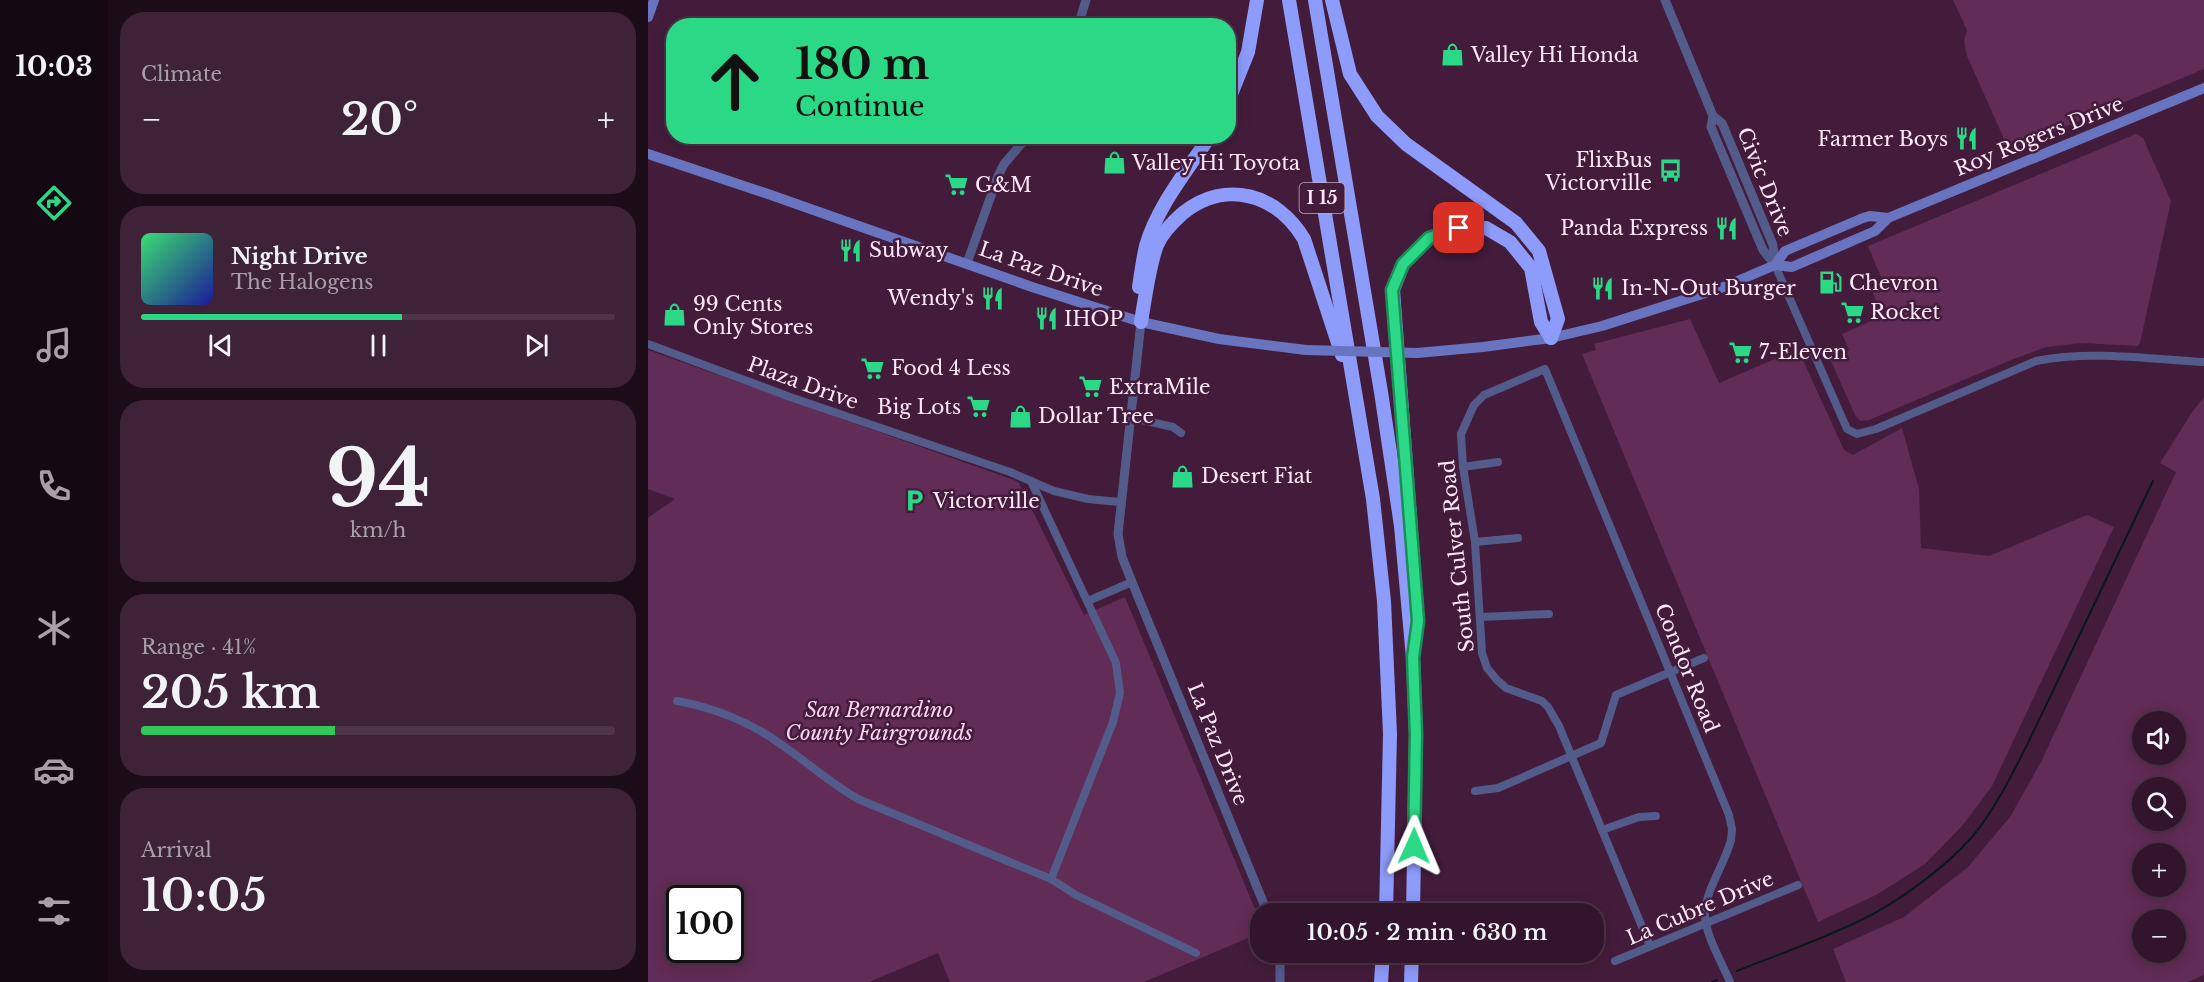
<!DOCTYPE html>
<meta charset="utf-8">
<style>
:root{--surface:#32152c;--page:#3d2238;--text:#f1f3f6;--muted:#a89fa9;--line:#4d3448;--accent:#2ad885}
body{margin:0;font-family:"Libre Baskerville",serif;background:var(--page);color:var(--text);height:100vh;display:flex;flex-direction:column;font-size:22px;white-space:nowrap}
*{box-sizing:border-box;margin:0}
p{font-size:20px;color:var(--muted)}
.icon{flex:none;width:33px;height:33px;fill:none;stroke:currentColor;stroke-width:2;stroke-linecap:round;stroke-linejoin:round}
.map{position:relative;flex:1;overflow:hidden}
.sheet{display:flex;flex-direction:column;gap:12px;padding:12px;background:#1c0c18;width:540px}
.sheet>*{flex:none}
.guide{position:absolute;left:18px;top:18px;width:570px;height:126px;border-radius:24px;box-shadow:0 3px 15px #0003,0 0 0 2px var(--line);background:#2ad885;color:#111;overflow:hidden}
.buttons{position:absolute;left:1484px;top:711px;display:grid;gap:12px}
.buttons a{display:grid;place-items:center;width:54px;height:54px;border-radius:50%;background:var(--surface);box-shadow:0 3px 15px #0003,0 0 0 2px var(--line);font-size:30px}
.speed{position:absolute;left:18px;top:885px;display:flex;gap:12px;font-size:30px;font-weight:700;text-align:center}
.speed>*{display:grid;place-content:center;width:78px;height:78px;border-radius:50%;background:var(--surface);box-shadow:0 3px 15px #0003,0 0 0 2px var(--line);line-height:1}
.speed .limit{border:3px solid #111;border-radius:9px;background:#fff;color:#111}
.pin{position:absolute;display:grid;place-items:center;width:51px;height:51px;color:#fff;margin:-26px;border-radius:12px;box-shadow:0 3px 9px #0006}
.me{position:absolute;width:66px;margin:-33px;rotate:1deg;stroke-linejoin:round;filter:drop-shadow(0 0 4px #0008)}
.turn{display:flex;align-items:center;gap:21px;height:126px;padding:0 30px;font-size:27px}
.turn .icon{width:78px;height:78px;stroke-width:2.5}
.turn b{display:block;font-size:42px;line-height:51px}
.big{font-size:45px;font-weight:600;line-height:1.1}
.sheet .tile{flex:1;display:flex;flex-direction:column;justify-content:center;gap:9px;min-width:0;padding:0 21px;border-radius:24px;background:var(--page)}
.sheet .dial{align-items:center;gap:0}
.dial b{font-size:78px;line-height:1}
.song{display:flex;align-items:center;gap:18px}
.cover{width:72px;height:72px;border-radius:9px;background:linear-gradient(135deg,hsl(140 70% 55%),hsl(240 70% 35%))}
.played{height:6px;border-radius:3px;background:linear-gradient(90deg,var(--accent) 55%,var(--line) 55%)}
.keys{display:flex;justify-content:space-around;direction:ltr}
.heat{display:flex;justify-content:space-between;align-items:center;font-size:33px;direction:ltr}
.charge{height:9px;border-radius:4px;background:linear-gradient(90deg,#34c759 41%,var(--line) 0)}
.trip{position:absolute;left:602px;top:903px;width:354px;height:60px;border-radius:24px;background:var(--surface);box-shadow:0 3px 15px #0003,0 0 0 2px var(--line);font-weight:600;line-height:60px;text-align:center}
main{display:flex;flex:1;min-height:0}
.tab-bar{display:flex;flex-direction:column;width:108px;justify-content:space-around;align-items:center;background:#140812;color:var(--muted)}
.tab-bar .icon{width:42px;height:42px}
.tab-bar .active{color:var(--accent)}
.tab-bar b{font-size:27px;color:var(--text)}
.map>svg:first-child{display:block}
.green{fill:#612c56;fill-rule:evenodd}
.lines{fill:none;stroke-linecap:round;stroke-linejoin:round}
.stream{stroke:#08181c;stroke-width:2}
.minor{stroke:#535b8b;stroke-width:8}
.tertiary{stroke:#535b8b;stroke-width:9}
.secondary{stroke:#6974c0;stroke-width:10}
.motorway{stroke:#8d9bfa;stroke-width:14}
.secondary-bridge{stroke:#6974c0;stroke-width:10}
.route-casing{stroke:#1b8c56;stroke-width:15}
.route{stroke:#2ad885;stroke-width:10}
.labels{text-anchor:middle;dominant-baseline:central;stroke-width:5;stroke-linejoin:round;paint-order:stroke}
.shield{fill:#431c3b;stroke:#c5abbf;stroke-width:1.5}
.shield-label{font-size:18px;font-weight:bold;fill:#fde8f7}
.poi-label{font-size:20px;fill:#fde8f7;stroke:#431c3b;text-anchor:start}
.street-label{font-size:20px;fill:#fde8f7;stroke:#431c3b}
.park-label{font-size:20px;font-style:italic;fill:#fed6f3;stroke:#431c3b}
</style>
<main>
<nav class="tab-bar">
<b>10:03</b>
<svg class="icon active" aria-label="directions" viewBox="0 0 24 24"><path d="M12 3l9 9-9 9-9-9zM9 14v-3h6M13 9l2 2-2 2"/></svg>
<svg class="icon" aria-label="music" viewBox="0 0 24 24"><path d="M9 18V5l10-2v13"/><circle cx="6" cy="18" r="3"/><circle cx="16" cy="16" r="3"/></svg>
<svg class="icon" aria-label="phone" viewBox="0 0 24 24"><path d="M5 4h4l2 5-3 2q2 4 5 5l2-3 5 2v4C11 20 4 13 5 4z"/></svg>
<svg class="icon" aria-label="climate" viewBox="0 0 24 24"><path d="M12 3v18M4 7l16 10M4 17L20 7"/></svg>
<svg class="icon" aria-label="car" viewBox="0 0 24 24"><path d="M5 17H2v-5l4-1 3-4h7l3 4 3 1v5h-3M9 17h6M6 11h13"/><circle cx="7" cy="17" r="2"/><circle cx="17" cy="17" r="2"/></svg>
<svg class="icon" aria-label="filters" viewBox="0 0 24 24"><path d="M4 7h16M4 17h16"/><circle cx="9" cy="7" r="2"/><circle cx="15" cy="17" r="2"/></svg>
</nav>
<section class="sheet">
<div class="tile"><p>Climate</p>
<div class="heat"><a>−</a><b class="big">20°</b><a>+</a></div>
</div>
<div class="tile">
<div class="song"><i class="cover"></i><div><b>Night Drive</b><p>The Halogens</p></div></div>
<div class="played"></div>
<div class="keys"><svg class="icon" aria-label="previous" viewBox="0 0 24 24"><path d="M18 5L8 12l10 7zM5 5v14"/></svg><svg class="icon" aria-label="pause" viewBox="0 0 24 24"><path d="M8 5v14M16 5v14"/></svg><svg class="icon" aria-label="next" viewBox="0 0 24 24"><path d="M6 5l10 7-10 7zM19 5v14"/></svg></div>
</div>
<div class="tile dial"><b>94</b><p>km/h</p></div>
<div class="tile"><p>Range · 41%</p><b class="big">205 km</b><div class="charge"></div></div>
<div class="tile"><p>Arrival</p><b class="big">10:05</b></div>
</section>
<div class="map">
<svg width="1556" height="982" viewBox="0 0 1556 982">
<rect width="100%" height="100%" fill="#431c3b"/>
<!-- green -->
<g class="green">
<polygon points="1305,0 1556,0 1556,69 1361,150 1319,56 1316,41 1319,30"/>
<polygon points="1488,134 1495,138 1523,201 1492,343 1489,346 1434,343 1398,347 1363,360 1221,420 1213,421 1208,417 1182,359 1201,350 1194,334 1234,316 1223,288 1235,282 1220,246"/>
<polygon points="1042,319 1071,383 1150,349 1196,450 1205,455 1254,428 1271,489 1273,548 1341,556 1439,515 1466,527 1344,786 1314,826 1277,864 1228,895 1170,922 934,354 948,350 946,344"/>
<path d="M0 350 366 480 371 483 436 615 477 597 612 921V933L496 982H302L290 953 221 982H0V518L27 499 0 489ZM32 898H82V950H32Z"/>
<path d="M1556 397V975L1540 982H1198L1185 949 1256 917 1320 867 1362 817 1393 762 1528 472 1512 463 1545 411ZM1494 722H1527V754H1494ZM1494 788H1527V820H1494ZM1494 854H1527V886H1494ZM1494 920H1527V952H1494Z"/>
</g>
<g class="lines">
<!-- stream -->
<g class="stream">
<path d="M1089 971C1129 955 1172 940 1211 921 1248 904 1298 867 1324 837 1346 811 1365 773 1380 743L1505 481"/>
<polyline points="1064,982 1069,980"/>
</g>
<!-- minor -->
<g class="minor">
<path d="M1127 265 1199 429 1209 434 1228 429 1388 361C1441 350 1502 359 1556 362"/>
<polyline points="0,344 142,397 362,472 406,491 440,499 472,502"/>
<polyline points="481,417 525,427 533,433"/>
<polyline points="815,467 850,462"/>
<polyline points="383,481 468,663 472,693 465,722 403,879"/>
<polyline points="827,542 870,538"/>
<polyline points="440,601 484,582"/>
<polyline points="833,617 901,614"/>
<path d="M29 701C64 707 102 722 131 743 158 761 182 783 210 799L403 879 428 895 548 953"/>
<polyline points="827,791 850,788 953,743 968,695 1056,658"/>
<polyline points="954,830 991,817 1008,816"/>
<path d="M1002 946 911 726 900 707 894 701 858 688 849 680 839 668 834 653 827 542 815 467 813 434 826 405 836 395 897 369 1081 815 1084 829 1083 840C1077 863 1059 888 1057 911 1055 931 1074 963 1082 982"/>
<polyline points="967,961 1150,885"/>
</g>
<!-- tertiary -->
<g class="tertiary">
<polyline points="1017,0 1065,116 1074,123 1125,245 1127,265"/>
<polyline points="430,26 438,0"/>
<polyline points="1065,116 1063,127 1115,250 1127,265"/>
<polyline points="319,263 350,176 356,164 380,136"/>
<polyline points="493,322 470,534 474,557 484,582 620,914"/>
<polyline points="632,982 632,952"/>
</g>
<!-- secondary -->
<g class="secondary">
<polyline points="0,17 6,0"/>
<polyline points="0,154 120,194 384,287 493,322 571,339 658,350"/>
<polyline points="1127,265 1144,267 1227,231 1240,218 1556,88"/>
<polyline points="769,353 835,347 903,338 954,326 1073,288 1127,265 1137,251 1215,218 1222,216 1240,218"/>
</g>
<!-- motorway -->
<g class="motorway">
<polyline points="641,0 725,499 736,601 742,734 738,914"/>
<polyline points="667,0 733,392 753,526 765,658 768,734 765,914"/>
<polyline points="684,0 702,74 729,116 758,144 868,223 891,251 910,319 903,338"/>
<polyline points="580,102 600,52 609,0"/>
<path d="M491 287C493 274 495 259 498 246 510 205 539 171 562 136"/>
<path d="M493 322C497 299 501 266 509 245 514 233 526 221 535 213 578 179 629 194 656 239L694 355"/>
<polyline points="766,571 745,290 755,264 781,238 811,228 838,228 862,242 883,268 893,322 903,338"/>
<polyline points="733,982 735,952"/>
<polyline points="763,982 764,952"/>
</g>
<!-- secondary-bridge -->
<polyline class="secondary-bridge" points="658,350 769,353"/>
</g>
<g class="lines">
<defs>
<polyline id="route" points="766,846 768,734 765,658 770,621 744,290 755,264 781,238 811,228"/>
</defs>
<!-- route casing -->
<use href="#route" class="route-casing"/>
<!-- route -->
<use href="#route" class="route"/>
</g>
<!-- icons -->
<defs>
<symbol id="shop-bare" viewBox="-9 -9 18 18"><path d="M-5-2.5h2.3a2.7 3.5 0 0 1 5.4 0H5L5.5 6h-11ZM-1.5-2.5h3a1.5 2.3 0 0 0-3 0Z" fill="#2ad885" stroke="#431c3b" stroke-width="2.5" paint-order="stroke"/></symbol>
<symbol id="restaurant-bare" viewBox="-9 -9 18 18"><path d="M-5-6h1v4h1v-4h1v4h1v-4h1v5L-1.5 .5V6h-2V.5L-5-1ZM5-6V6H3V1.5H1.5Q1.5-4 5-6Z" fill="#2ad885" stroke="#431c3b" stroke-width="2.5" paint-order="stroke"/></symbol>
<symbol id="bus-bare" viewBox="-9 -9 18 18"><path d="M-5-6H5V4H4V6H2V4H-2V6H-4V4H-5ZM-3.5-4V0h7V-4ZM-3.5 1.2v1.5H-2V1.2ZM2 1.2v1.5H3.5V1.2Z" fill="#2ad885" stroke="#431c3b" stroke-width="2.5" paint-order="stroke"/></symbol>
<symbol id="supermarket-bare" viewBox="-9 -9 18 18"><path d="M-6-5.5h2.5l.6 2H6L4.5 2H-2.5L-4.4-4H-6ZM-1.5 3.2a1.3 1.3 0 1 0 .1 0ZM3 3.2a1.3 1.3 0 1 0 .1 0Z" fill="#2ad885" stroke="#431c3b" stroke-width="2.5" paint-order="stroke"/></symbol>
<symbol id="fuel-bare" viewBox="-9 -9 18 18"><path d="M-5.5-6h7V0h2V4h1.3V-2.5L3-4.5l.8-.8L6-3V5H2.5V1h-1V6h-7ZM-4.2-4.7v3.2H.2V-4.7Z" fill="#2ad885" stroke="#431c3b" stroke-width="2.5" paint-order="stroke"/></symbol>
<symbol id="parking-bare" viewBox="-9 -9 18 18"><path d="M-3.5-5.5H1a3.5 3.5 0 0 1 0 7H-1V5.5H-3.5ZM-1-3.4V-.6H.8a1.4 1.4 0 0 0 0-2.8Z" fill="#2ad885" stroke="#431c3b" stroke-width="2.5" paint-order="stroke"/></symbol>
</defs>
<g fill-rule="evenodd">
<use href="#shop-bare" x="788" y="38" width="33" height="33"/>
<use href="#restaurant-bare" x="1302" y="122" width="33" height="33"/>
<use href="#shop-bare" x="450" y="146" width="33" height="33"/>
<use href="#bus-bare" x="1006" y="154" width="33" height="33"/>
<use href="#supermarket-bare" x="292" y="168" width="33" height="33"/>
<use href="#restaurant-bare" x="1062" y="212" width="33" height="33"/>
<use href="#restaurant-bare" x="186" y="234" width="33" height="33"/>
<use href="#fuel-bare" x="1166" y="266" width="33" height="33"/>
<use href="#restaurant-bare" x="938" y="272" width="33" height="33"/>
<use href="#restaurant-bare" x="328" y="282" width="33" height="33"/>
<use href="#supermarket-bare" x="1188" y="296" width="33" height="33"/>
<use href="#shop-bare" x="10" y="298" width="33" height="33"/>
<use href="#restaurant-bare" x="382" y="302" width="33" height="33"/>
<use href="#supermarket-bare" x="1076" y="336" width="33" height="33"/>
<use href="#supermarket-bare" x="208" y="352" width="33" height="33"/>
<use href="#supermarket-bare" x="426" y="370" width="33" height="33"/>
<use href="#supermarket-bare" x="314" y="390" width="33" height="33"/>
<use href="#shop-bare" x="356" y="400" width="33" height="33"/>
<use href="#shop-bare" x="518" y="460" width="33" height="33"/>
<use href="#parking-bare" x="250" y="484" width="33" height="33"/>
</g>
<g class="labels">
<!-- shield labels -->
<rect class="shield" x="651.5" y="183" width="45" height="30" rx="4.5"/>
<g class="shield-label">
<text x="674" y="198">I 15</text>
</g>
<!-- poi labels -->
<g class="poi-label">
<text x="823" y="55">Valley Hi Honda</text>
<text x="1300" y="139" text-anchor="end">Farmer Boys</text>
<text x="1004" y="160" text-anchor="end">FlixBus<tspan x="1004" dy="23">Victorville</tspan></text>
<text x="484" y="163">Valley Hi Toyota</text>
<text x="327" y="185">G&amp;M</text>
<text x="1060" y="228" text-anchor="end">Panda Express</text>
<text x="221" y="250">Subway</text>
<text x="1201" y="283">Chevron</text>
<text x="973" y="288">In-N-Out Burger</text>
<text x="326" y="298" text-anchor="end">Wendy's</text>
<text x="45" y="304">99 Cents<tspan x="45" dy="23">Only Stores</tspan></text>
<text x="1222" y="312">Rocket</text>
<text x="416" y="319">IHOP</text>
<text x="1111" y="352">7-Eleven</text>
<text x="243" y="368">Food 4 Less</text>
<text x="461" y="387">ExtraMile</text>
<text x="313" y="407" text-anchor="end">Big Lots</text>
<text x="390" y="416">Dollar Tree</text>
<text x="553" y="476">Desert Fiat</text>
<text x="285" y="501">Victorville</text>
</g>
<!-- street labels -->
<g class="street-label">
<text transform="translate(1391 136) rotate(-22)">Roy Rogers Drive</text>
<text transform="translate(1117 182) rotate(68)">Civic Drive</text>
<text transform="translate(393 269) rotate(19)">La Paz Drive</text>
<text transform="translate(155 383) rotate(20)">Plaza Drive</text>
<text transform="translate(809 556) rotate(-96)">South Culver Road</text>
<text transform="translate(1039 668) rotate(68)">Condor Road</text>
<text transform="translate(570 744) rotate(68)">La Paz Drive</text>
<text transform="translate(1052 908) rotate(-23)">La Cubre Drive</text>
</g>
<!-- park labels -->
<g class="park-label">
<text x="231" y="710">San Bernardino<tspan x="231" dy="23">County Fairgrounds</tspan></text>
</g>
</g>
</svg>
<div class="buttons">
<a><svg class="icon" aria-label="sound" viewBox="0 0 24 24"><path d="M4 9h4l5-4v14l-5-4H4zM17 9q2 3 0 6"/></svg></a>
<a><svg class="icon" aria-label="search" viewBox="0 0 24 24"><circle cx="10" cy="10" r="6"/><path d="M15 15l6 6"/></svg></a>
<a>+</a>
<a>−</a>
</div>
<div class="speed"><div class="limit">100</div></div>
<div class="pin" style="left:811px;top:228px;background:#d93025"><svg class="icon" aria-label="arrive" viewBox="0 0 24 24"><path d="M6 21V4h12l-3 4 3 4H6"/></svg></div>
<svg class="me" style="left:766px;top:846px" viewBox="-20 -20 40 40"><path d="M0-17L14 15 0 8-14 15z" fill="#2ad885" stroke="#fff" stroke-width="4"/></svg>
<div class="trip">10:05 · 2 min · 630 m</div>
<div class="guide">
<div class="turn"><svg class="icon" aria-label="ahead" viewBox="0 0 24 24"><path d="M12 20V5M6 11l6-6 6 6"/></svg><div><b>180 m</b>Continue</div></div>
</div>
</div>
</main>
